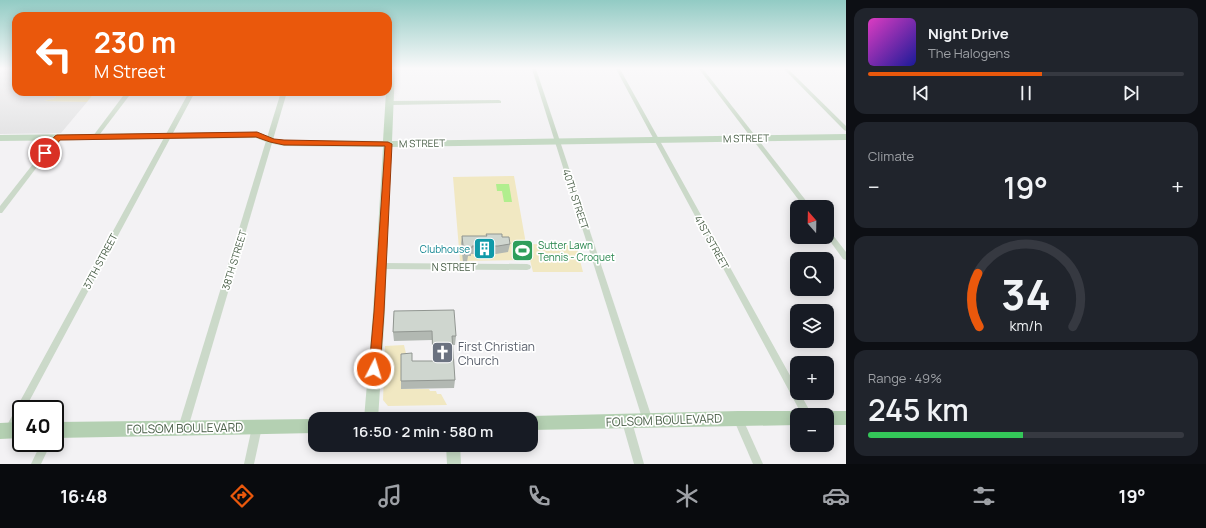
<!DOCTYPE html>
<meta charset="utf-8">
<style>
:root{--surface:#171b24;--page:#20242c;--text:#f1f3f6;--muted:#9ea1a6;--line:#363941;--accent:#ea580c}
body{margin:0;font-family:Manrope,sans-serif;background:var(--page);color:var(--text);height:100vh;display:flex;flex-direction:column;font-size:15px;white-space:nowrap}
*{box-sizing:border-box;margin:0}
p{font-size:13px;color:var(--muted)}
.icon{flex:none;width:22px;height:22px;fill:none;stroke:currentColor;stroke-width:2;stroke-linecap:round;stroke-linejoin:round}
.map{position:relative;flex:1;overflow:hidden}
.drawer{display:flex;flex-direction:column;gap:8px;padding:8px;background:#0d0f14;width:360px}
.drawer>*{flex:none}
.hud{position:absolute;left:12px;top:12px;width:380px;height:84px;border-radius:12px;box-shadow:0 2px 10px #0003;background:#ea580c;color:#fff;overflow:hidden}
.needle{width:26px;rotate:340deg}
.buttons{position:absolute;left:790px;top:200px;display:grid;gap:8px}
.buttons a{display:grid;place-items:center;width:44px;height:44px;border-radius:8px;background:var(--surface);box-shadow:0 2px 10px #0003;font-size:20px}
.speed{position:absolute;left:12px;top:400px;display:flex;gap:8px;font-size:20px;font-weight:700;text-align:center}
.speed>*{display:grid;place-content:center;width:52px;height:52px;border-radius:50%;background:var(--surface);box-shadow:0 2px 10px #0003;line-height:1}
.speed .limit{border:2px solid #111;border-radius:6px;background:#fff;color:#111}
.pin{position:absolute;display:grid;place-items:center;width:34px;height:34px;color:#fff;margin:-17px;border:2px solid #fff;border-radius:50%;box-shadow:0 1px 4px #0007}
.me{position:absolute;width:44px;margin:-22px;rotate:5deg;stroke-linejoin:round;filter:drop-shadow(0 0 3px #0008)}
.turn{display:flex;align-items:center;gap:14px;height:84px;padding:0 16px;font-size:18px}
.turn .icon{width:52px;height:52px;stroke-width:2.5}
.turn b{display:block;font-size:28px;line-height:34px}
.big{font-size:30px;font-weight:600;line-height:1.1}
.drawer .card{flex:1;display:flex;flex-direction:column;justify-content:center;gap:6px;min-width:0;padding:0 14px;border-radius:12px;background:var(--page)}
.drawer .dial{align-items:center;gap:0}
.dial svg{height:104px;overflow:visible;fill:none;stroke:var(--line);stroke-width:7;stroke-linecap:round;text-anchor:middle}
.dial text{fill:var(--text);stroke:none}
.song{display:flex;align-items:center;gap:12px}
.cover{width:48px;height:48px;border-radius:6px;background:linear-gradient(135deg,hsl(310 70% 55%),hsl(240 70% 35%))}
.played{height:4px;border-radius:2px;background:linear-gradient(90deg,var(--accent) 55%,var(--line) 55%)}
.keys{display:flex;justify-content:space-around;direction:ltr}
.heat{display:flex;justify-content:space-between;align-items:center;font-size:22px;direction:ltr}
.charge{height:6px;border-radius:3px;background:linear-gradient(90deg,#34c759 49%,var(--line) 0)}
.trip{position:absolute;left:308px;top:412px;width:230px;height:40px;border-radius:12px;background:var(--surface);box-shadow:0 2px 10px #0003;font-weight:600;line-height:40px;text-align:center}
.menu{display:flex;height:64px;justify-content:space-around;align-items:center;background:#090b0e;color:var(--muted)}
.menu .icon{width:28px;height:28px}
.menu .selected{color:var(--accent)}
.menu b{font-size:18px;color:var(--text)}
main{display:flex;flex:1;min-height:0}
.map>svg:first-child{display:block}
.education{fill:#e4e4e5}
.green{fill:#f1e8c2}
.water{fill:#b1ee8e}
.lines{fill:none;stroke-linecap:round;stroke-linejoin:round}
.street{fill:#cbd9c9;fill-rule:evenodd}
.secondary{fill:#c6dac5;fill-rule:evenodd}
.primary{fill:#b4d0b2;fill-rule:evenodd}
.wall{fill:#b2b8b2}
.building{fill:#cfd6cf;stroke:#919691}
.route{fill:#ea580c;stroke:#983908}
.labels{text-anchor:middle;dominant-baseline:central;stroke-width:3.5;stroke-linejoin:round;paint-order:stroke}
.street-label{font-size:10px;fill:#4b6049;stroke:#fff}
.leisure-label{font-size:10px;fill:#27864d;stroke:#fff;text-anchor:start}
.culture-label{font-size:10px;fill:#0d838f;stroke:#fff;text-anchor:end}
.near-worship-label{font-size:12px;fill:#5b616d;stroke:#fff;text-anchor:start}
.near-street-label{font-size:12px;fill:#4b6049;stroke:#fff}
</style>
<main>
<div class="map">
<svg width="846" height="464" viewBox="0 0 846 464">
<rect width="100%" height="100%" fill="#f3f2f4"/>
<!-- education -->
<polygon class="education" points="5,69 16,69 16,92 56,92 55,98 44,101 87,102 61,133 0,134 0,73"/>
<!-- green -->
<g class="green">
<polygon points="56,92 95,92 87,102 44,101 55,98"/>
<polygon points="514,176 526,244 576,245 583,272 533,272 530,260 460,261 453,177"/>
<polygon points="404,345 408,362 401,389 429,389 430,391 436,391 437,394 441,394 447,405 388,406 383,400 385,346"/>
</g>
<!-- water -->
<polygon class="water" points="496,184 509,184 512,202 504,202 502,191 497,191"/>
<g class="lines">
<!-- street -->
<g class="street">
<polygon points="532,69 536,69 653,421 651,424 648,426 645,424 643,421"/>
<polygon points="616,69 620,69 797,388 797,393 800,393 812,415 802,415"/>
<polygon points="699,69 703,69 811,207 804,207"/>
<polygon points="784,69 788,69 846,126 846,131 844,130"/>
<polygon points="126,92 132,92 97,138 93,138 93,136"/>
<path d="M189 92H195L25 409H21C21 417 17 431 9 435L6 433 4 430 6 427Z"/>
<polygon points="281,92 287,92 188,428 186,431 183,433 180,431 178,428"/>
<polygon points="499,100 501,101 501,103 390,105 387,103 390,101"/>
<polygon points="57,135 59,136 59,138 2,213 0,213 0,206 55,136"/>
<polygon points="827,229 829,230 846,252 846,260 843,259 827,237"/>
<polygon points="381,263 527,264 530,265 531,267 530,269 527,270 381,269 378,268 377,266 378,264"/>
<polygon points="738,413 741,415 763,464 753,464 733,418 735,415"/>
<polygon points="627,417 630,419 632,422 644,464 634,464 622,422 624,419"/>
<polygon points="257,422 260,424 262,427 254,464 244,464 252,427 254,424"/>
<polygon points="41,443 51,443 41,464 31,464"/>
</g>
<!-- secondary -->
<g class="secondary">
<polygon points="388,69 395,69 392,141 846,134 846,140 391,147 385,312 378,419 364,419 373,312 383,147 284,146 269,143 256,138 0,141 0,135 257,132 274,139 284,140 383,141 386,92 388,92"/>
<polygon points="446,445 460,445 461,464 447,464"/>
</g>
<!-- primary -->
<g class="primary">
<polygon points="738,411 797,411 802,413 803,415 797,415 797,425 531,430 531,419 525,419 531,416"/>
<polygon points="827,411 846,411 846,425 827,425 827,415 821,415 822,413"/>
<polygon points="315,419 315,433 55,438 55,422"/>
<polygon points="21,422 21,438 0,439 0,423"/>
</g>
</g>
<!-- wall -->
<g class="wall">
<polygon points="486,234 502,237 510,244 508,252 496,254 471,254 471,256 468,256 467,262 463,262 461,243 462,236 486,236"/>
<polygon points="394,311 456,336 455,345 452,345 455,380 454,388 401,389 401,381 412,361 433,361 432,340 394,341 393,332"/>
</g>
<!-- building -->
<g class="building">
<polygon points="486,234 502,234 502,237 509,237 510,244 498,246 472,246 472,248 468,248 468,254 464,254 462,236 487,236"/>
<polygon points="454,310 456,336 452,336 455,380 401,381 401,354 412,353 412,361 433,361 432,331 393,332 394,311"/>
</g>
<!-- sky -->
<linearGradient id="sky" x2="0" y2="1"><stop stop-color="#92cbc4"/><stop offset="0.51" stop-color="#faf9fa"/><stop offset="1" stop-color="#faf9fa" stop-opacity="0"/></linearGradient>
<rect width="846" height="134" fill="url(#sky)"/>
<!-- route -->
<polygon class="route" points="257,132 274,139 284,140 388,142 392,144 384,312 380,369 378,373 374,374 370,373 369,369 374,312 385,146 284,145 270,142 256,137 60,140 48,155 45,156 41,153 55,136 57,135"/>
<!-- icons -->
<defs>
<symbol id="building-square" viewBox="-11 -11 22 22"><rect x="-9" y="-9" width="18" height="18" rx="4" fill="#0f9aa8" stroke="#fff"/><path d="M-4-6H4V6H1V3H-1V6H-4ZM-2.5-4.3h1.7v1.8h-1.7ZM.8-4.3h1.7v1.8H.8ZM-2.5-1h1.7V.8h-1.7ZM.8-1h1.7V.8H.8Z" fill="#fff"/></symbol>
<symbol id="stadium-square" viewBox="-11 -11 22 22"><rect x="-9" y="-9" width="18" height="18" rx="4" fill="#2e9e5b" stroke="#fff"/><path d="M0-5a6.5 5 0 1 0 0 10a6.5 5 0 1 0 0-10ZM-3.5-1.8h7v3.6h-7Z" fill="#fff"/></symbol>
<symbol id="church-square" viewBox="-11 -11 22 22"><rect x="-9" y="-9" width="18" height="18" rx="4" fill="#6b7280" stroke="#fff"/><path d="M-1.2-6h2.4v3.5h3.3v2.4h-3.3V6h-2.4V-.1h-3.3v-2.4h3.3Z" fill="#fff"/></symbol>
</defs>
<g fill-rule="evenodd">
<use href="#building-square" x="472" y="236" width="25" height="25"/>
<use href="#stadium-square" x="510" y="238" width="25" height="25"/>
<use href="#church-square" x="430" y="340" width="25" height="25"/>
</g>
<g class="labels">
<!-- street labels -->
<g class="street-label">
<text transform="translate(746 138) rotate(-1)">M STREET</text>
<text transform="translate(422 143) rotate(-1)">M STREET</text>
<text transform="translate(576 199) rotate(72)">40TH STREET</text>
<text transform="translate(712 242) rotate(61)">41ST STREET</text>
<text transform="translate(234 260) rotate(-73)">38TH STREET</text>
<text transform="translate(100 261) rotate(-62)">37TH STREET</text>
<text x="454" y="267">N STREET</text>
</g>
<!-- leisure labels -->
<g class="leisure-label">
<text x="538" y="245">Sutter Lawn<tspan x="538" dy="12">Tennis - Croquet</tspan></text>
</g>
<!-- culture labels -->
<g class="culture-label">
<text x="470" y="249">Clubhouse</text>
</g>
<!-- near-worship labels -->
<g class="near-worship-label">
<text x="458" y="346">First Christian<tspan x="458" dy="14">Church</tspan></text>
</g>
<!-- near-street labels -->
<g class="near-street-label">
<text transform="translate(664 420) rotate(-2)">FOLSOM BOULEVARD</text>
<text transform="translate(185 428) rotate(-1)">FOLSOM BOULEVARD</text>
</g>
</g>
</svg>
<div class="buttons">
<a><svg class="needle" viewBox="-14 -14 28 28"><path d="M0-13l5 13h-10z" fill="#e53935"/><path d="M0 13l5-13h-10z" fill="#9ea1a6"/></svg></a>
<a><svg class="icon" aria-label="search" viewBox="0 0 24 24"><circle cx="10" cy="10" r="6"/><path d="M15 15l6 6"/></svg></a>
<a><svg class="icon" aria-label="layers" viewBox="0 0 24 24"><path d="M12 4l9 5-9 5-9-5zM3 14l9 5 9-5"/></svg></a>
<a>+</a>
<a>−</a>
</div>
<div class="speed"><div class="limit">40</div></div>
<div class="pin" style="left:45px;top:153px;background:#d93025"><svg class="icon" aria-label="arrive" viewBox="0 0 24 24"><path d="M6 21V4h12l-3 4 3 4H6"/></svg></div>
<svg class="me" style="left:374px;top:369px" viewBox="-20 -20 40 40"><circle r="17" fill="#ea580c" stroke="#fff" stroke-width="3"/><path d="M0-11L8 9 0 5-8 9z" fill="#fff"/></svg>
<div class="trip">16:50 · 2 min · 580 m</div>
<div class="hud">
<div class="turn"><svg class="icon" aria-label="left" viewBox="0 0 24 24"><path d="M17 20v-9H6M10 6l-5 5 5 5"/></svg><div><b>230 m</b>M Street</div></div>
</div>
</div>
<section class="drawer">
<div class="card">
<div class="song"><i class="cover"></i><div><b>Night Drive</b><p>The Halogens</p></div></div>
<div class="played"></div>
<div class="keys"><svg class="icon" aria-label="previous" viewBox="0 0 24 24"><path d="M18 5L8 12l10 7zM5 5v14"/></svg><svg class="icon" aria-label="pause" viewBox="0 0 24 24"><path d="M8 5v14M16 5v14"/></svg><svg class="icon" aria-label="next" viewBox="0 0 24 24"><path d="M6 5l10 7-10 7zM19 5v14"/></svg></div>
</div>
<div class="card"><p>Climate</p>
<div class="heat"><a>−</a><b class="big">19°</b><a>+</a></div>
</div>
<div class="card dial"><svg viewBox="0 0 100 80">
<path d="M14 69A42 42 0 1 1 86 69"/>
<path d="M14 69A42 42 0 0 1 13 28" stroke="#ea580c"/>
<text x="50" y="56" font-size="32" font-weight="700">34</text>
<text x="50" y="72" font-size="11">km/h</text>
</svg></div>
<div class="card"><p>Range · 49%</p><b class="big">245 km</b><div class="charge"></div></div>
</section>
</main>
<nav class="menu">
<b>16:48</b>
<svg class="icon selected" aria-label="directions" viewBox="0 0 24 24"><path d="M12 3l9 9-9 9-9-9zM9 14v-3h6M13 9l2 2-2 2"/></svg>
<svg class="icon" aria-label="music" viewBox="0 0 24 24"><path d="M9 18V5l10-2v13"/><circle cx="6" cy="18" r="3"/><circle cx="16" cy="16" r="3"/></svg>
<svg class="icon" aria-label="phone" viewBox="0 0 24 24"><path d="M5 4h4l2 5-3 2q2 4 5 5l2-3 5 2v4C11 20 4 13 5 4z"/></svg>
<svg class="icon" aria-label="climate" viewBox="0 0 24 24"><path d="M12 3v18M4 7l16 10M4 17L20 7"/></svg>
<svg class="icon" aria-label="car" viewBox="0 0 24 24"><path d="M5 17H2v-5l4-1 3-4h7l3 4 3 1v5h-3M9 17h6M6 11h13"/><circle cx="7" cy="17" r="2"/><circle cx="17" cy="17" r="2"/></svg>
<svg class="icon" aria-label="filters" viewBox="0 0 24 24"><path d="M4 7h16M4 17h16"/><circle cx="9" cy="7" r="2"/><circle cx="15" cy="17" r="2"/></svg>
<b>19°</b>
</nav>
